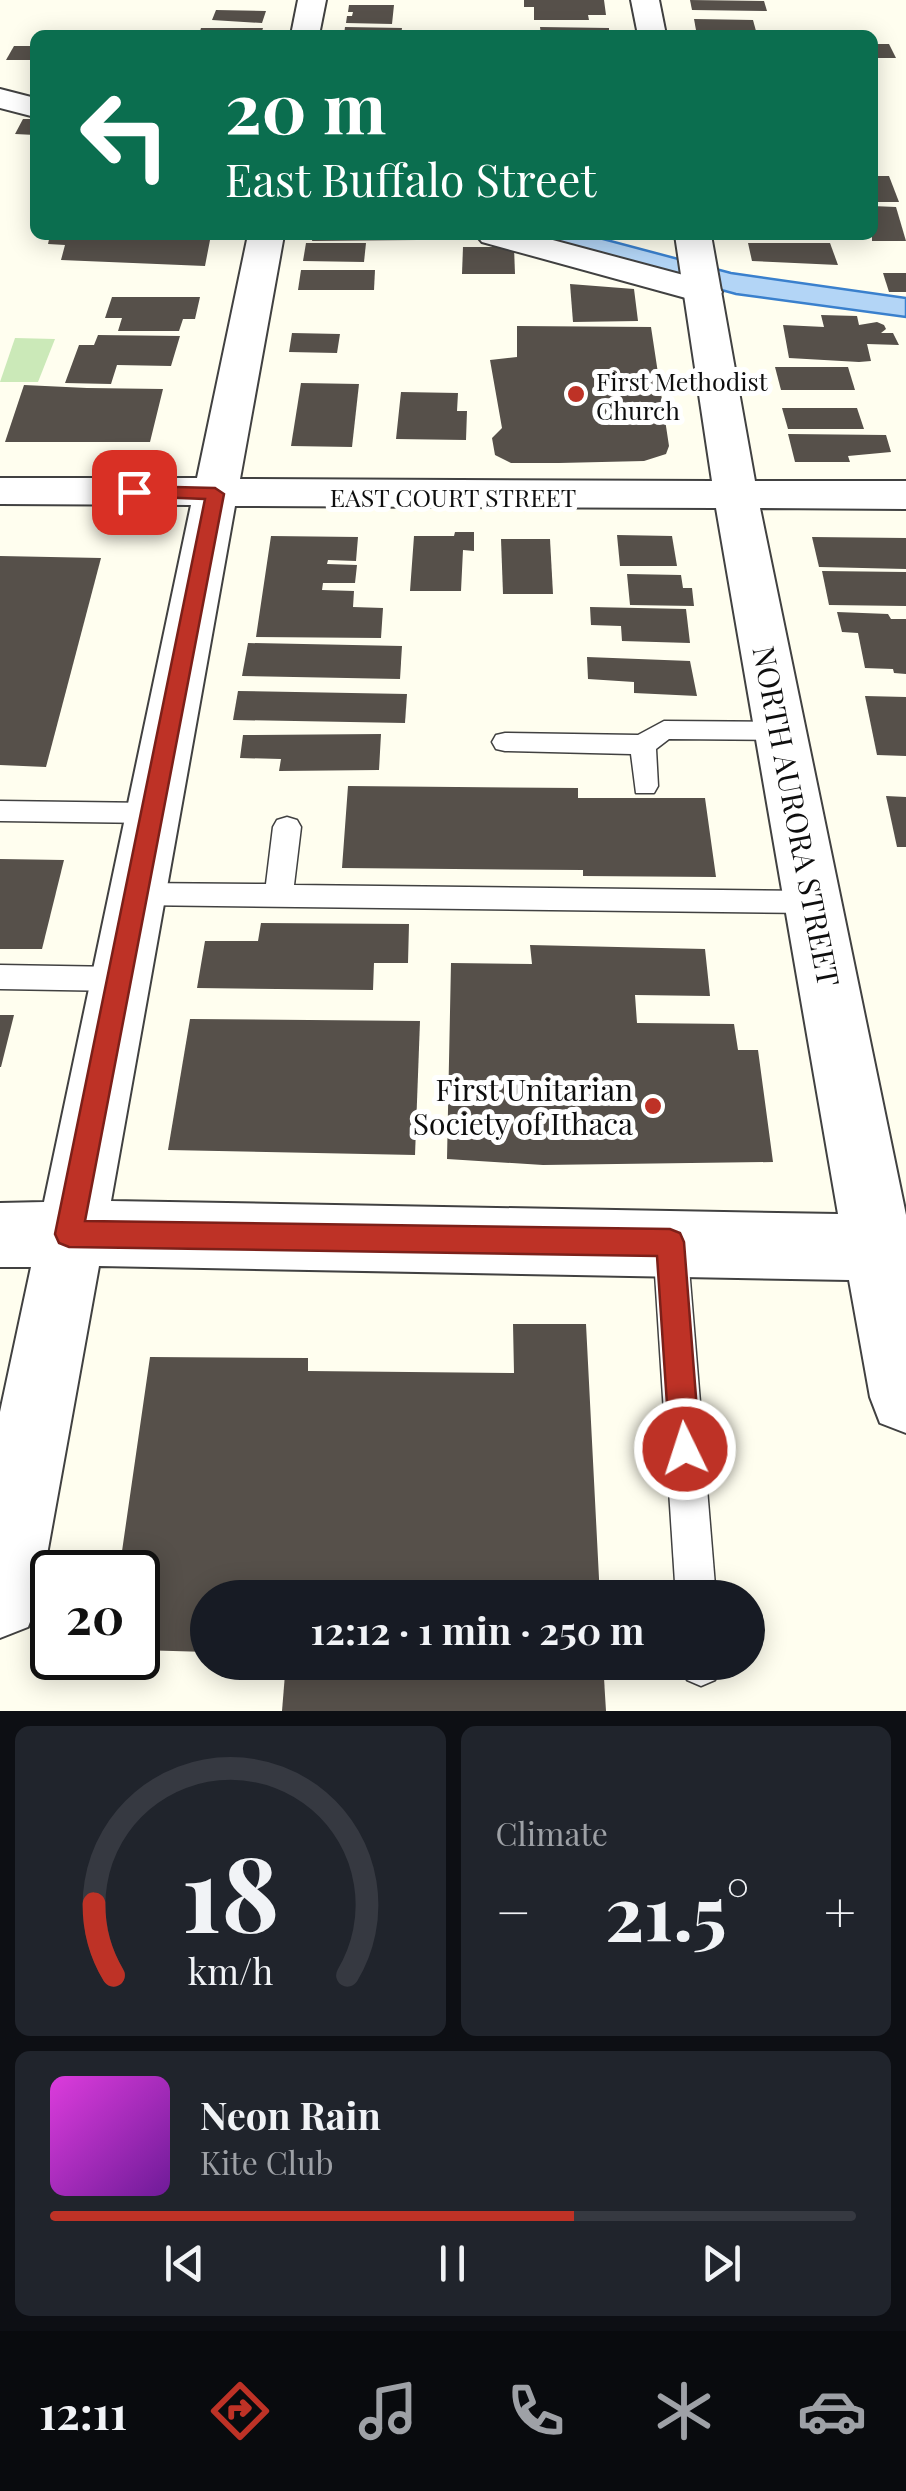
<!DOCTYPE html>
<meta charset="utf-8">
<style>
:root{--surface:#171b24;--page:#20242c;--text:#f1f3f6;--muted:#9ea1a6;--line:#363941;--accent:#be3226}
body{margin:0;font-family:"Playfair Display",serif;background:var(--page);color:var(--text);height:100vh;display:flex;flex-direction:column;font-size:38px;white-space:nowrap}
*{box-sizing:border-box;margin:0}
p{font-size:32px;color:var(--muted)}
.icon{flex:none;width:55px;height:55px;fill:none;stroke:currentColor;stroke-width:2;stroke-linecap:round;stroke-linejoin:round}
.map{position:relative;height:1711px;overflow:hidden}
.side{display:flex;flex-direction:column;gap:15px;padding:15px;background:#0d0f14;flex:1}
.side>*{flex:none}
.banner{position:absolute;left:30px;top:30px;width:848px;height:210px;border-radius:15px;box-shadow:0 5px 25px #0003;background:#0b6e4f;color:#fff;overflow:hidden}
.speed{position:absolute;left:30px;top:1550px;display:flex;gap:20px;font-size:50px;font-weight:700;text-align:center}
.speed>*{display:grid;place-content:center;width:130px;height:130px;border-radius:50%;background:var(--surface);box-shadow:0 5px 25px #0003;line-height:1}
.speed .limit{border:5px solid #111;border-radius:15px;background:#fff;color:#111}
.pin{position:absolute;display:grid;place-items:center;width:85px;height:85px;color:#fff;margin:-42px;border-radius:20px;box-shadow:0 5px 15px #0006}
.me{position:absolute;width:110px;margin:-55px;rotate:356deg;stroke-linejoin:round;filter:drop-shadow(0 0 8px #0008)}
.turn{display:flex;align-items:center;gap:35px;height:210px;padding:0 30px;font-size:45px}
.turn .icon{width:130px;height:130px;stroke-width:2.5}
.turn b{display:block;font-size:70px;line-height:85px}
.big{font-size:75px;font-weight:700;line-height:1.1}
.side .tile{flex:1;display:flex;flex-direction:column;justify-content:center;gap:15px;min-width:0;padding:0 35px;border-radius:15px;background:var(--page)}
.side .dial{align-items:center;gap:0}
.dial svg{height:260px;overflow:visible;fill:none;stroke:var(--line);stroke-width:7;stroke-linecap:round;text-anchor:middle}
.dial text{fill:var(--text);stroke:none}
.song{display:flex;align-items:center;gap:30px}
.cover{width:120px;height:120px;border-radius:15px;background:linear-gradient(135deg,hsl(300 70% 55%),hsl(280 70% 35%))}
.played{height:10px;border-radius:5px;background:linear-gradient(90deg,var(--accent) 65%,var(--line) 65%)}
.keys{display:flex;justify-content:space-around;direction:ltr}
.heat{display:flex;justify-content:space-between;align-items:center;font-size:55px;direction:ltr}
.side .tiles{flex:1;display:grid;gap:15px;grid-template-columns:1fr 1fr}
.tile:last-child{grid-column:span 2}
.trip{position:absolute;left:190px;top:1580px;width:575px;height:100px;border-radius:50px;background:var(--surface);box-shadow:0 5px 25px #0003;font-weight:700;line-height:100px;text-align:center}
.tabs{display:flex;height:160px;justify-content:space-around;align-items:center;background:#090b0e;color:var(--muted)}
.tabs .icon{width:70px;height:70px}
.tabs .on{color:var(--accent)}
.tabs b{font-size:45px;color:var(--text)}
.map>svg:first-child{display:block}
.green{fill:#cbe9b8}
.water{fill:#b3d5f6;stroke:#3a80cd;stroke-width:2.5}
.building{fill:#56504a}
.lines{fill:none;stroke-linecap:round;stroke-linejoin:round}
.service-casing{stroke:#414141;stroke-width:3}
.minor-casing{stroke:#414141;stroke-width:4}
.tertiary-casing{stroke:#414141;stroke-width:4}
.service{fill:#fff;fill-rule:evenodd}
.minor{fill:#fff;fill-rule:evenodd}
.tertiary{fill:#fff;fill-rule:evenodd}
.route{fill:#be3226;stroke:#7c2019;stroke-width:2.5}
.poi-dot{fill:#be3226;stroke:#fff;stroke-width:4}
.labels{text-anchor:middle;dominant-baseline:central;stroke-width:10;stroke-linejoin:round;paint-order:stroke}
.far-poi-label{font-size:25px;fill:#0e0e0e;stroke:#fff;text-anchor:start}
.far-street-label{font-size:25px;fill:#0e0e0e;stroke:#fff}
.street-label{font-size:30px;fill:#0e0e0e;stroke:#fff}
.poi-label{font-size:30px;fill:#0e0e0e;stroke:#fff;text-anchor:end}
</style>
<div class="map">
<svg width="906" height="1711" viewBox="0 0 906 1711">
<rect width="100%" height="100%" fill="#fffeef"/>
<!-- green -->
<polygon class="green" points="15,338 55,339 38,382 0,382"/>
<!-- water -->
<polygon class="water" points="522,235 588,235 731,273 906,298 906,317 736,294"/>
<!-- building -->
<g class="building">
<polygon points="524,0 604,0 606,15 588,15 589,20 534,20 534,7 524,7"/>
<polygon points="690,0 764,1 767,11 692,10"/>
<polygon points="349,5 394,5 392,24 346,23 347,16 352,16 353,12 348,12"/>
<polygon points="216,10 266,11 262,23 212,20"/>
<polygon points="694,19 753,20 756,31 696,30"/>
<polygon points="345,27 402,28 401,35 344,35"/>
<polygon points="540,27 609,28 609,35 541,35"/>
<polygon points="201,28 263,28 261,35 199,35"/>
<polygon points="872,44 889,44 896,58 872,58"/>
<polygon points="14,46 35,46 35,60 6,60"/>
<polygon points="23,119 35,119 35,135 15,134"/>
<polygon points="872,176 889,176 899,202 872,202"/>
<polygon points="872,206 896,207 906,241 872,241"/>
<polygon points="50,235 211,235 205,266 61,260 65,245 48,244"/>
<polygon points="313,235 417,235 417,240 312,241"/>
<polygon points="306,243 366,243 364,262 303,261"/>
<polygon points="748,243 830,243 838,265 752,261"/>
<polygon points="463,247 514,247 515,274 462,274"/>
<polygon points="301,270 375,270 374,290 298,290"/>
<polygon points="883,273 906,273 906,292 889,292"/>
<polygon points="570,284 634,289 638,321 573,322"/>
<polygon points="112,297 200,297 195,319 183,319 179,331 118,331 122,318 105,318"/>
<polygon points="821,315 857,316 859,325 877,322 884,325 886,329 881,333 893,333 899,345 867,344 871,361 859,362 789,358 783,325 824,327"/>
<polygon points="517,326 651,327 669,446 666,454 644,461 559,463 511,463 495,455 492,438 502,428 490,360 517,357"/>
<polygon points="292,333 340,334 337,353 289,352"/>
<polygon points="98,335 180,336 171,366 117,365 111,384 65,383 79,345 94,345"/>
<polygon points="775,367 848,367 855,390 781,390"/>
<polygon points="301,383 359,384 352,447 291,446"/>
<polygon points="24,385 87,388 163,389 150,442 5,442"/>
<polygon points="401,392 458,393 457,411 467,411 466,440 396,439"/>
<polygon points="782,408 857,408 864,429 788,429"/>
<polygon points="788,434 886,435 891,452 848,456 850,462 795,462"/>
<polygon points="455,532 474,532 474,551 463,550 461,591 410,591 414,536 454,536"/>
<polygon points="617,535 672,536 677,566 620,566"/>
<polygon points="271,536 358,537 356,561 328,560 327,564 357,565 355,583 323,583 322,590 354,591 353,607 383,608 381,638 256,637"/>
<polygon points="812,537 906,538 906,569 819,567"/>
<polygon points="501,539 550,539 553,594 503,594"/>
<polygon points="0,556 101,558 46,767 0,765"/>
<polygon points="822,571 906,572 906,606 829,605"/>
<polygon points="627,574 681,575 683,588 692,588 694,606 630,605"/>
<polygon points="590,607 686,609 690,643 622,641 621,626 591,625"/>
<polygon points="837,612 888,614 891,619 906,619 906,674 894,673 893,669 865,668 858,633 842,632"/>
<polygon points="248,643 402,646 400,679 242,676"/>
<polygon points="587,657 690,661 697,696 634,693 634,682 588,679"/>
<polygon points="238,691 407,694 405,723 233,720"/>
<polygon points="865,696 906,697 906,756 877,755"/>
<polygon points="381,734 379,770 279,771 281,759 240,758 243,735"/>
<polygon points="348,786 578,788 578,798 705,798 716,877 583,876 583,870 342,868"/>
<polygon points="886,796 906,797 906,847 897,847"/>
<polygon points="0,859 64,860 42,949 0,949"/>
<polygon points="261,923 409,924 408,963 374,963 373,990 197,988 205,941 258,941"/>
<polygon points="530,945 705,949 710,996 635,995 637,1023 734,1024 738,1050 758,1050 773,1162 543,1165 447,1159 451,963 532,964"/>
<polygon points="0,1015 14,1015 1,1067 0,1067"/>
<polygon points="190,1019 420,1021 415,1155 168,1150"/>
<polygon points="513,1324 586,1324 600,1598 208,1598 208,1652 138,1650 138,1572 119,1572 150,1357 308,1358 308,1371 514,1373"/>
<polygon points="286,1662 603,1662 606,1711 282,1711"/>
</g>
<g class="lines">
<defs>
<g id="service">
<polygon points="664,721 781,722 790,724 794,731 790,738 781,740 669,739 656,749 658,786 654,793 636,793 631,754 505,751 496,749 492,742 496,735 505,733 638,735"/>
<polygon points="0,801 152,803 161,806 165,813 161,820 152,823 0,821"/>
<polygon points="287,817 297,820 301,827 294,885 813,891 823,894 827,902 823,910 813,913 135,905 125,902 121,894 125,886 135,883 266,884 273,827 277,820"/>
<polygon points="0,965 119,967 129,970 134,979 129,988 119,991 0,989"/>
<polygon points="670,1227 682,1231 687,1243 716,1598 676,1598 653,1243 658,1231"/>
<polygon points="680,1662 720,1662 715,1680 701,1686 687,1680"/>
</g>
<g id="minor">
<polygon points="0,89 35,98 35,117 0,108"/>
<polygon points="476,235 534,235 717,284 722,292 717,300 704,303 482,242"/>
</g>
<g id="tertiary">
<polygon points="298,0 326,0 319,35 291,35"/>
<polygon points="631,0 659,0 666,35 638,35"/>
<path d="M248 235H284L240 479 712 481 675 235H711L755 481H906V509L760 508 906 1215V1433L880 1423 870 1397 849 1280 99 1266 39 1599 28 1627 0 1638V1412L31 1267H0V1203L44 1202 191 505 0 504V478H197ZM235 506 716 508 838 1214 111 1201Z"/>
</g>
</defs>
<!-- service casing -->
<use href="#service" class="service-casing"/>
<!-- minor casing -->
<use href="#minor" class="minor-casing"/>
<!-- tertiary casing -->
<use href="#tertiary" class="tertiary-casing"/>
<!-- service -->
<use href="#service" class="service"/>
<!-- minor -->
<use href="#minor" class="minor"/>
<!-- tertiary -->
<use href="#tertiary" class="tertiary"/>
</g>
<!-- route -->
<polygon class="route" points="134,486 215,488 224,494 85,1221 670,1229 680,1233 684,1242 700,1449 696,1460 685,1465 674,1460 670,1449 657,1256 69,1247 59,1243 55,1234 205,499 128,496 128,488"/>
<!-- markers -->
<g class="poi-dot">
<circle cx="576" cy="394" r="10"/>
<circle cx="653" cy="1106" r="10"/>
</g>
<g class="labels">
<!-- far-poi labels -->
<g class="far-poi-label">
<text x="596" y="380">First Methodist<tspan x="596" dy="29">Church</tspan></text>
</g>
<!-- far-street labels -->
<g class="far-street-label">
<text x="453" y="496">EAST COURT STREET</text>
</g>
<!-- street labels -->
<g class="street-label">
<text transform="translate(797 816) rotate(79)">NORTH AURORA STREET</text>
</g>
<!-- poi labels -->
<g class="poi-label">
<text x="633" y="1089">First Unitarian<tspan x="633" dy="34">Society of Ithaca</tspan></text>
</g>
</g>
</svg>
<div class="speed"><div class="limit">20</div></div>
<div class="pin" style="left:134px;top:492px;background:#d93025"><svg class="icon" aria-label="arrive" viewBox="0 0 24 24"><path d="M6 21V4h12l-3 4 3 4H6"/></svg></div>
<svg class="me" style="left:685px;top:1449px" viewBox="-20 -20 40 40"><circle r="17" fill="#be3226" stroke="#fff" stroke-width="3"/><path d="M0-11L8 9 0 5-8 9z" fill="#fff"/></svg>
<div class="trip">12:12 · 1 min · 250 m</div>
<div class="banner">
<div class="turn"><svg class="icon" aria-label="left" viewBox="0 0 24 24"><path d="M17 20v-9H6M10 6l-5 5 5 5"/></svg><div><b>20 m</b>East Buffalo Street</div></div>
</div>
</div>
<section class="side">
<div class="tiles">
<div class="tile dial"><svg viewBox="0 0 100 80">
<path d="M14 69A42 42 0 1 1 86 69"/>
<path d="M14 69A42 42 0 0 1 8 47" stroke="#be3226"/>
<text x="50" y="56" font-size="32" font-weight="700">18</text>
<text x="50" y="72" font-size="11">km/h</text>
</svg></div>
<div class="tile"><p>Climate</p>
<div class="heat"><a>−</a><b class="big">21.5°</b><a>+</a></div>
</div>
<div class="tile">
<div class="song"><i class="cover"></i><div><b>Neon Rain</b><p>Kite Club</p></div></div>
<div class="played"></div>
<div class="keys"><svg class="icon" aria-label="previous" viewBox="0 0 24 24"><path d="M18 5L8 12l10 7zM5 5v14"/></svg><svg class="icon" aria-label="pause" viewBox="0 0 24 24"><path d="M8 5v14M16 5v14"/></svg><svg class="icon" aria-label="next" viewBox="0 0 24 24"><path d="M6 5l10 7-10 7zM19 5v14"/></svg></div>
</div>
</div>
</section>
<nav class="tabs">
<b>12:11</b>
<svg class="icon on" aria-label="directions" viewBox="0 0 24 24"><path d="M12 3l9 9-9 9-9-9zM9 14v-3h6M13 9l2 2-2 2"/></svg>
<svg class="icon" aria-label="music" viewBox="0 0 24 24"><path d="M9 18V5l10-2v13"/><circle cx="6" cy="18" r="3"/><circle cx="16" cy="16" r="3"/></svg>
<svg class="icon" aria-label="phone" viewBox="0 0 24 24"><path d="M5 4h4l2 5-3 2q2 4 5 5l2-3 5 2v4C11 20 4 13 5 4z"/></svg>
<svg class="icon" aria-label="climate" viewBox="0 0 24 24"><path d="M12 3v18M4 7l16 10M4 17L20 7"/></svg>
<svg class="icon" aria-label="car" viewBox="0 0 24 24"><path d="M5 17H2v-5l4-1 3-4h7l3 4 3 1v5h-3M9 17h6M6 11h13"/><circle cx="7" cy="17" r="2"/><circle cx="17" cy="17" r="2"/></svg>
</nav>
